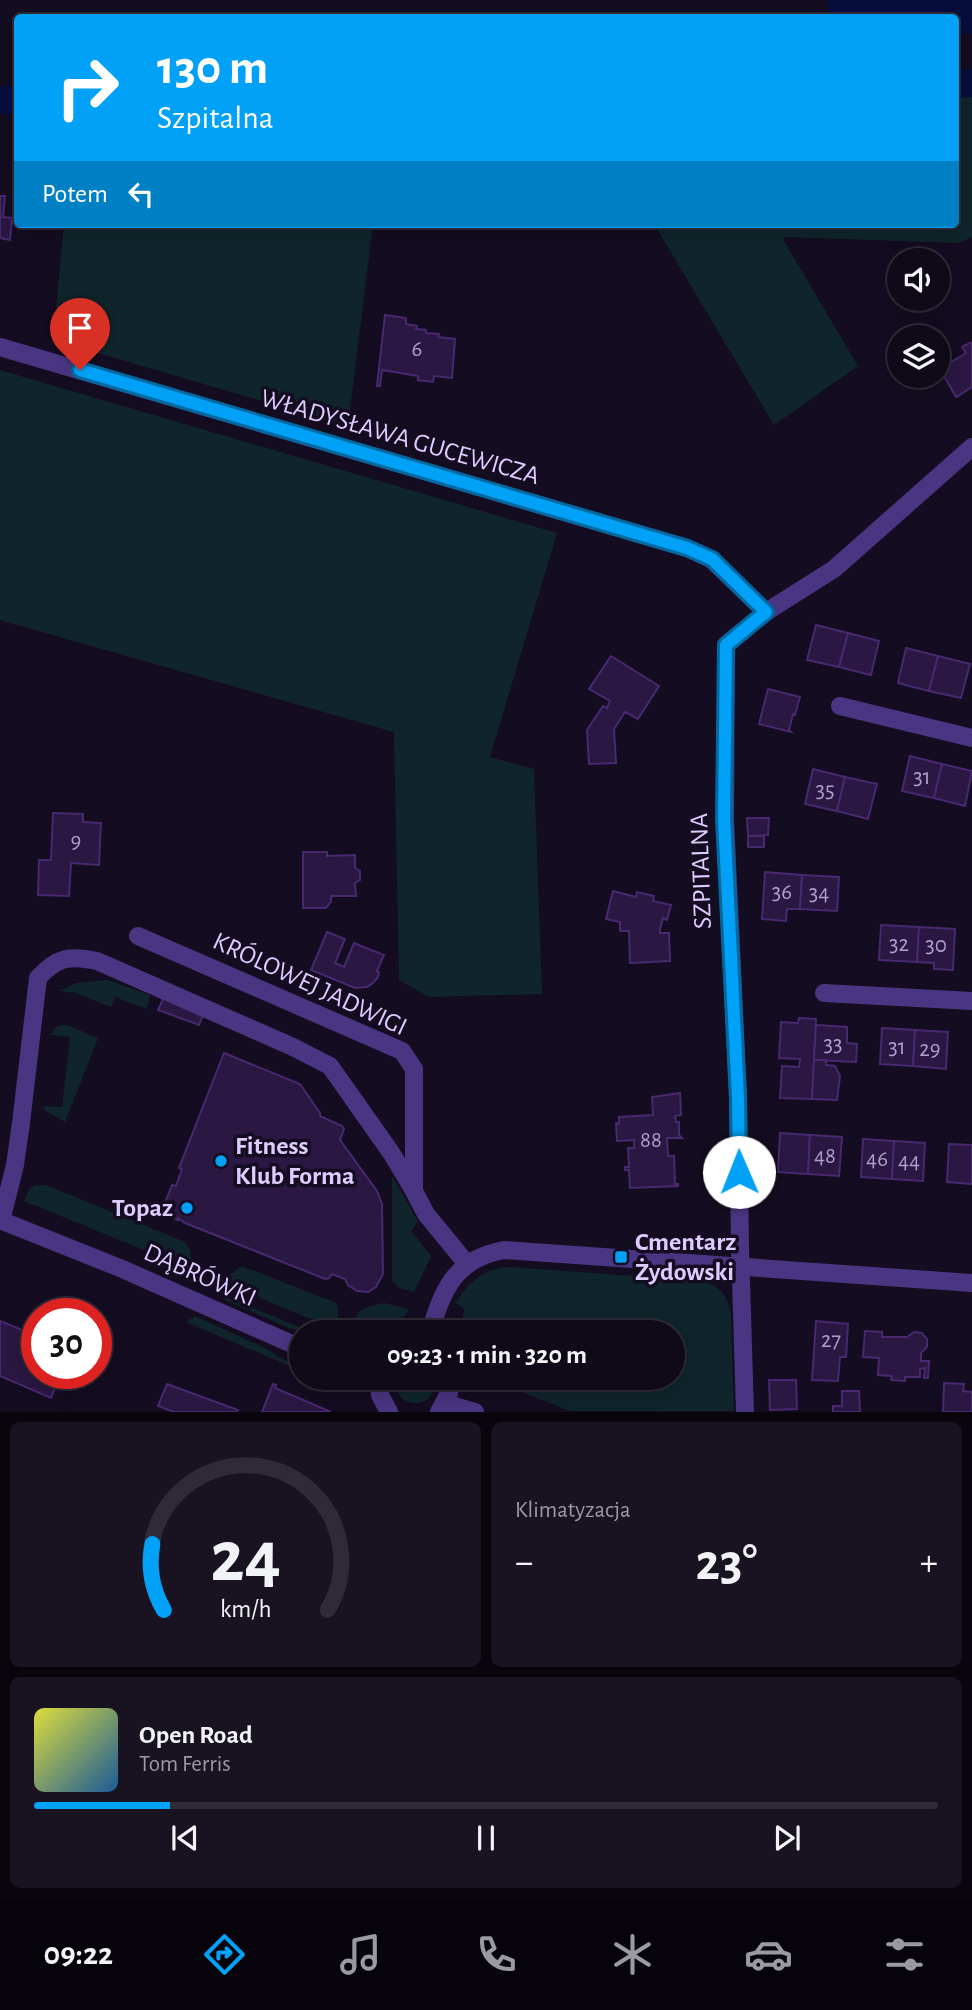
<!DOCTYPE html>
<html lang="pl">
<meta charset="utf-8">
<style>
:root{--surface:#0f0918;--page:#181221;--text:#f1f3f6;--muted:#9b9aa2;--line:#2f2a37;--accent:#00a1f6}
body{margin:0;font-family:"Alegreya Sans",sans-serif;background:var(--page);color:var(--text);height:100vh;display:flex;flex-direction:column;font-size:26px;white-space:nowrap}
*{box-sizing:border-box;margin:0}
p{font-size:23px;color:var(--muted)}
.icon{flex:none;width:38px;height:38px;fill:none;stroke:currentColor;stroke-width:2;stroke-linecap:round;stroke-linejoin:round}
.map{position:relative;height:1412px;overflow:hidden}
.drawer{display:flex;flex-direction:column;gap:10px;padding:10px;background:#08050d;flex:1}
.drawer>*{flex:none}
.banner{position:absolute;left:14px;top:14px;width:945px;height:214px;border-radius:7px;box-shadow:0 4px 18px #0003,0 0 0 2px var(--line);background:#00a1f6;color:#fff;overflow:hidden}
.fabs{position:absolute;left:887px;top:248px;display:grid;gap:14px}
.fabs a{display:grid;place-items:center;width:63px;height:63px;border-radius:50%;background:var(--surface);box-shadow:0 4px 18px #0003,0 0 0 2px var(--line);font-size:35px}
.speed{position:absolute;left:21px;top:1298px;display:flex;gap:14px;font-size:35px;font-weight:700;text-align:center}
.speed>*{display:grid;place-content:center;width:91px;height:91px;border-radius:50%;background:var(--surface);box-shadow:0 4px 18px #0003,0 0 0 2px var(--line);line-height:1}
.speed .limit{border:10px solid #d22;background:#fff;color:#111}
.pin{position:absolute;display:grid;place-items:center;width:60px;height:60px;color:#fff;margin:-72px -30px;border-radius:50% 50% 50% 0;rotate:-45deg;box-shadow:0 0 7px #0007}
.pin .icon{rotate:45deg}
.me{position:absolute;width:77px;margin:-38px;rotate:359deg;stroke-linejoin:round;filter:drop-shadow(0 0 5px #0008)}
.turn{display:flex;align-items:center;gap:24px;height:147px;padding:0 28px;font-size:32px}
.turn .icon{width:91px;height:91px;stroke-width:2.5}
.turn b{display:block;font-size:49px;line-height:60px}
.then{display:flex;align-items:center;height:66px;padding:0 28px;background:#0003;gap:14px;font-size:26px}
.big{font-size:52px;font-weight:700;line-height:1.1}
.drawer .card{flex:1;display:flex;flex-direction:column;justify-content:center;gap:10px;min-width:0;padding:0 24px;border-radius:10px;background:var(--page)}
.drawer .dial{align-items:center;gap:0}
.dial svg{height:182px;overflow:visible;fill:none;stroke:var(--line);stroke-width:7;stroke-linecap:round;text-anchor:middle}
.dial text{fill:var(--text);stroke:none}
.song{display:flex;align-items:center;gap:21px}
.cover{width:84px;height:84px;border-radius:10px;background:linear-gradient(135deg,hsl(60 70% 55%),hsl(210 70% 35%))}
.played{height:7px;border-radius:4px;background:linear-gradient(90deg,var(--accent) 15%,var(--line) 15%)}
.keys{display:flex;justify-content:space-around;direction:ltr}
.heat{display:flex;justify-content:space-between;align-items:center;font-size:38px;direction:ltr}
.drawer .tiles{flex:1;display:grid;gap:10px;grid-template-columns:1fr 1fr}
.card:last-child{grid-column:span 2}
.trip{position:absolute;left:289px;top:1320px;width:396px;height:70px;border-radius:35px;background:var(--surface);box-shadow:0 4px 18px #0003,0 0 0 2px var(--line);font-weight:700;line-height:70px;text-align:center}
.dock{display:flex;height:112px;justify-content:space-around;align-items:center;background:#06040a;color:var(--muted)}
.dock .icon{width:49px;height:49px}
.dock .selected{color:var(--accent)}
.dock b{font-size:32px;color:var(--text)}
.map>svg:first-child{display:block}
.green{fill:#0f252b}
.water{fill:#070e3e}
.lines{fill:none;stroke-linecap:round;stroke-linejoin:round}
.canal{stroke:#070e3e;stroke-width:28}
.building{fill:#2a1742;stroke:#48286f;stroke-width:2}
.minor{stroke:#4a3582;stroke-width:18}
.route-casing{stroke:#0069a0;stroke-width:18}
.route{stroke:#00a1f6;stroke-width:12}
.poi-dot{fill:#00a1f6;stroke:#140c20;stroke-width:2.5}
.labels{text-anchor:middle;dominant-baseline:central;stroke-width:7;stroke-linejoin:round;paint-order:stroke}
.number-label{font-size:23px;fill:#b19ed0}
.street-label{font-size:26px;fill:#decbff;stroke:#140c20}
.poi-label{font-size:26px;font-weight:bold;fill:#decbff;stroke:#140c20;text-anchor:start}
</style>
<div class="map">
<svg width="972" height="1412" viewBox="0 0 972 1412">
<rect width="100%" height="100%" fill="#140c20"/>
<!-- green -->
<g class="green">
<polygon points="972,95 972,237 959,243 785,237 784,241 858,366 774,425 657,229 618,228 618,224 956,224 956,97"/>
<polygon points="64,224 373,224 348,426 53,340"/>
<polygon points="0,370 557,533 490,757 534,769 542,994 429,997 399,980 394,732 0,620"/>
<polygon points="107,980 150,995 147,1009 115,997 111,1007 76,993 59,991 76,983"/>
<polygon points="62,1025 67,1025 98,1038 65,1122 46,1111 43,1106 62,1107 70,1037 50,1035 56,1027"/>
<polygon points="392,1176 418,1221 411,1231 431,1256 414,1292 399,1288 392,1280"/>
<polygon points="36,1185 46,1185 185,1242 190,1250 193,1270 24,1201 29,1189"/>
<path d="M242 1266 336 1303C340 1313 339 1319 332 1328L225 1283 228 1276Z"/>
<path d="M508 1267 706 1281C722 1289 727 1296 731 1313L734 1411H570L487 1378 672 1377V1332H461L464 1308 455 1303C469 1282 482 1269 508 1267Z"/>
<polygon points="222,1295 311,1332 291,1329 225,1300"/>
<path d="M384 1303 409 1309C396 1332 375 1332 352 1332 355 1309 363 1307 384 1303Z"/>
<polygon points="195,1316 265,1348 293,1365 292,1367 186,1322"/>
<path d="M399 1377H432C444 1412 387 1412 399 1377Z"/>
</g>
<!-- water -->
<polygon class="water" points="827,0 972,0 972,33 956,34 956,18 830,17"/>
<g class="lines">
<!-- canal -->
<g class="canal">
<polyline points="956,84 972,83"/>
<polyline points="0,100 18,100"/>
</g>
</g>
<!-- building -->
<g class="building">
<polygon points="0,196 5,196 3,217 12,218 10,240 0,238"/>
<polygon points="385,315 406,318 406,324 417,326 416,329 426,330 426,333 439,334 438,337 455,339 452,378 434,376 433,382 418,380 418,376 382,370 380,386 377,386"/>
<polygon points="972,342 972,387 956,397 940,369 966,353 962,347"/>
<polygon points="816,625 848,633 839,667 807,660"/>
<polygon points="848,633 879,641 871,675 839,667"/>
<polygon points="906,648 938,656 929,691 898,683"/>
<polygon points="611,656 659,686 638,719 625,712 614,729 616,763 589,764 587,730 603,706 607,708 610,701 589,689"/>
<polygon points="938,656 970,664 961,698 929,691"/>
<polygon points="768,689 800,697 795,715 793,714 789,730 791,732 759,724"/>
<polygon points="910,756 942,764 934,798 902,791"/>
<polygon points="942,764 972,771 965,806 934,798"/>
<polygon points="813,769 845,777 837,811 805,804"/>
<polygon points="845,777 877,784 868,819 837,811"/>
<polygon points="53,813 83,814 83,822 101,823 99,865 71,863 69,896 38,895 39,860 51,860"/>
<polygon points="747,818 769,818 768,835 748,836"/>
<rect x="748" y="836" width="16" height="11"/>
<polygon points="303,852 327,852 327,856 355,855 355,868 360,871 360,880 355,883 356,896 331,896 331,902 326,908 303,908"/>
<polygon points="765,872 802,875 800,909 787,909 786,921 762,919"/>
<polygon points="802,875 839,877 837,911 800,909"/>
<polygon points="613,891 636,897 637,892 654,896 653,901 671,905 667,920 663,918 660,929 660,933 669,933 670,961 630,963 629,931 620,931 620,922 606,919"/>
<polygon points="881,925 919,927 917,962 879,960"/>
<polygon points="919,927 955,929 953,970 934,969 934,963 917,962"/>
<polygon points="327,932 345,939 335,963 344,967 354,943 384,955 377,971 379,972 378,977 373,983 367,987 355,988 311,970"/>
<polygon points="164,997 204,1013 199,1025 158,1010"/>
<polygon points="799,1018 816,1019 812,1099 780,1098 782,1066 799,1067 800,1059 779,1058 781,1022 798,1023"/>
<polygon points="816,1025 847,1027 847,1043 857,1044 856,1062 814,1060"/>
<polygon points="882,1028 915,1030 913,1066 880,1064"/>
<polygon points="915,1030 948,1032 946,1069 913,1066"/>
<polygon points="224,1053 300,1084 320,1113 320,1116 342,1126 344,1129 340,1140 377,1191 382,1204 383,1274 376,1287 368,1292 357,1291 348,1285 345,1279 332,1274 329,1278 325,1279 185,1223 178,1218 178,1220 161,1213 172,1185 176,1186 182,1169 179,1168"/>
<polygon points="814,1060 826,1060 826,1065 835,1066 840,1076 837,1100 812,1099"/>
<polygon points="680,1093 681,1115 675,1116 676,1122 679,1122 679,1135 682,1138 667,1138 668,1156 674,1156 675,1184 678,1184 678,1186 630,1188 629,1170 625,1170 625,1167 629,1167 628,1148 634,1148 634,1140 617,1141 616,1123 619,1124 619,1117 653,1115 652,1097"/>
<polygon points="780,1133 810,1135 808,1174 778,1172"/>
<polygon points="810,1135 842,1137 839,1176 808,1174"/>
<polygon points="863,1139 894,1141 892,1179 861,1177"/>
<polygon points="894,1141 925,1143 923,1181 892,1179"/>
<polygon points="949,1144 972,1145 972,1184 947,1182"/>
<polygon points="0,1321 37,1336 37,1374 61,1374 51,1398 0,1376"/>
<polygon points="816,1321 848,1324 846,1357 840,1357 838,1381 812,1380"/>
<polygon points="865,1331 882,1332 882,1337 907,1337 914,1332 922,1333 927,1339 927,1347 921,1353 921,1361 929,1361 928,1378 924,1378 925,1368 920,1369 920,1377 905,1377 905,1381 891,1380 892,1376 878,1375 879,1358 863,1357"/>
<polygon points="769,1380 796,1380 797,1409 770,1410"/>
<polygon points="944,1383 964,1384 963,1391 972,1392 972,1412 943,1412"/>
<polygon points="167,1384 238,1410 237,1412 174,1412 158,1406"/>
<polygon points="273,1384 276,1385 275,1388 331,1412 262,1412"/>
<polygon points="842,1391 859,1391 860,1412 833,1412 833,1406 842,1406"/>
</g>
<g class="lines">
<!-- minor -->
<g class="minor">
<polyline points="0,347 687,548 711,559 766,612"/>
<polyline points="840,706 972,738"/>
<polyline points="138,936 402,1051 414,1069 414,1191 426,1214 467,1264"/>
<polyline points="824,993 972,1001"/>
<polyline points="0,1220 120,1268 301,1348"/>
<path d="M1 1221 15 1165 21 1123 38 978C57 957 70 955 97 961L293 1047 330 1066 392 1154 414 1191"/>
<path d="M430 1332C443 1289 455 1259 504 1250L972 1283"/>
<polyline points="380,1377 380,1395 389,1412"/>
<polyline points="445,1403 475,1412"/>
<polyline points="439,1412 449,1393 447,1377"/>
<polyline points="745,1412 740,1248 738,1097 725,819 726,645 766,612 834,569 972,447"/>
</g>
</g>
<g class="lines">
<defs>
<polyline id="route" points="80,370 687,548 712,559 766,612 726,645 724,819 738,1097 739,1172"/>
</defs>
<!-- route casing -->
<use href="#route" class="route-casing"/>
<!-- route -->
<use href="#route" class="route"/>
</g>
<!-- markers -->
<g class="poi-dot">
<circle cx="221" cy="1161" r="7"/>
<circle cx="187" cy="1208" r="7"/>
<rect x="614" y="1250" width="14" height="14" rx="3.5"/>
</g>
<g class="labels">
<!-- number labels -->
<g class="number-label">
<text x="417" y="349">6</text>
<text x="922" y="777">31</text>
<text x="825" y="790">35</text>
<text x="76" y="841">9</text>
<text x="782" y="892">36</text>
<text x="819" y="893">34</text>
<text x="899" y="944">32</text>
<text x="936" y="945">30</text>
<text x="833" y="1044">33</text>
<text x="897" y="1047">31</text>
<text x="930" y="1049">29</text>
<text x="651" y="1140">88</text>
<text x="825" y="1156">48</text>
<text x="877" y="1159">46</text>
<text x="909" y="1161">44</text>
<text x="831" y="1340">27</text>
</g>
<!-- street labels -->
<g class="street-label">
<text transform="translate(400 437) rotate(16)">WŁADYSŁAWA GUCEWICZA</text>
<text transform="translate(701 871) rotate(-92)">SZPITALNA</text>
<text transform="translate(310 984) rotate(25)">KRÓLOWEJ JADWIGI</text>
<text transform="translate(200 1275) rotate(24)">DĄBRÓWKI</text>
</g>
<!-- poi labels -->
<g class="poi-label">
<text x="235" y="1146">Fitness<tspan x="235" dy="30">Klub Forma</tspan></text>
<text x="173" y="1208" text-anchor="end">Topaz</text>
<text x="635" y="1242">Cmentarz<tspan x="635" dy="30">Żydowski</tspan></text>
</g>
</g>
</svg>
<div class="fabs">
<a><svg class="icon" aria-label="sound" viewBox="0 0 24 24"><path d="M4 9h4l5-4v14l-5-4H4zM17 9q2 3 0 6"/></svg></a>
<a><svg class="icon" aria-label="layers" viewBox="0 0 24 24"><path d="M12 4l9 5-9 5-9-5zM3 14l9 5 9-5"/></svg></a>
</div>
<div class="speed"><div class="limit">30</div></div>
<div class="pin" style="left:80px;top:370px;background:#d93025"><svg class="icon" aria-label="arrive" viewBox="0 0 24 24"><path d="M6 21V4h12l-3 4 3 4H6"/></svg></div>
<svg class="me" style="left:739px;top:1172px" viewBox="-20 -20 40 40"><circle r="19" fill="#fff"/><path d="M0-13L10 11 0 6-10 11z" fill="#00a1f6"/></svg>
<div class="trip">09:23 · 1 min · 320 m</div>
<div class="banner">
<div class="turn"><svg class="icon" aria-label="right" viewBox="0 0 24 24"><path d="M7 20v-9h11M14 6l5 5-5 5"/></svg><div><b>130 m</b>Szpitalna</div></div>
<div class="then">Potem<svg class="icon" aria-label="left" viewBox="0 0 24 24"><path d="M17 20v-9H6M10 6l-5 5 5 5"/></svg></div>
</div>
</div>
<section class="drawer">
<div class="tiles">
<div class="card dial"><svg viewBox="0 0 100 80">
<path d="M14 69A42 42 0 1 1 86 69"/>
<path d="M14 69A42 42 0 0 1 9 40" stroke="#00a1f6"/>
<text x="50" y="56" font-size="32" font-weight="700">24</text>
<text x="50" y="72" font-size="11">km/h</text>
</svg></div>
<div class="card"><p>Klimatyzacja</p>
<div class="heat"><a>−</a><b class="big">23°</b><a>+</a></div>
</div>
<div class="card">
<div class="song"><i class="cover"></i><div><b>Open Road</b><p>Tom Ferris</p></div></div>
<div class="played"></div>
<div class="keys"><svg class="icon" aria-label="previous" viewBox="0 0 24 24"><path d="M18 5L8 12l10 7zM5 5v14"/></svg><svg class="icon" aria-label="pause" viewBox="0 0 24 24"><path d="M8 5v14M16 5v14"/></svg><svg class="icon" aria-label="next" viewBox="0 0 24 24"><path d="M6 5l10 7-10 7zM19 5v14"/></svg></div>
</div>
</div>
</section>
<nav class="dock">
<b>09:22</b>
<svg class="icon selected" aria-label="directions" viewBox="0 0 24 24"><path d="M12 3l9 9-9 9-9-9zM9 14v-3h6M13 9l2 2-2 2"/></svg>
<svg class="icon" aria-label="music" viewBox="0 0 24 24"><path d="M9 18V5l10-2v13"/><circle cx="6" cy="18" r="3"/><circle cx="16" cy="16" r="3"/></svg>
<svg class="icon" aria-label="phone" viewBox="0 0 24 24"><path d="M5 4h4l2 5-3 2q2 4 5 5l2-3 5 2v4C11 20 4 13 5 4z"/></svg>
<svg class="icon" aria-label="climate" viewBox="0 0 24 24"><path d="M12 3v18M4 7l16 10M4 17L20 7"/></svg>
<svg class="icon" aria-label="car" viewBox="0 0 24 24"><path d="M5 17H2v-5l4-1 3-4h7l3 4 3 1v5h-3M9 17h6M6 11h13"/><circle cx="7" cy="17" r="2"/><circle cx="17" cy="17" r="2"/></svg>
<svg class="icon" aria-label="filters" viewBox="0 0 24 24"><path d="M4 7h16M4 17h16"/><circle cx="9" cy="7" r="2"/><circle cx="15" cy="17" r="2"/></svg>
</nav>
